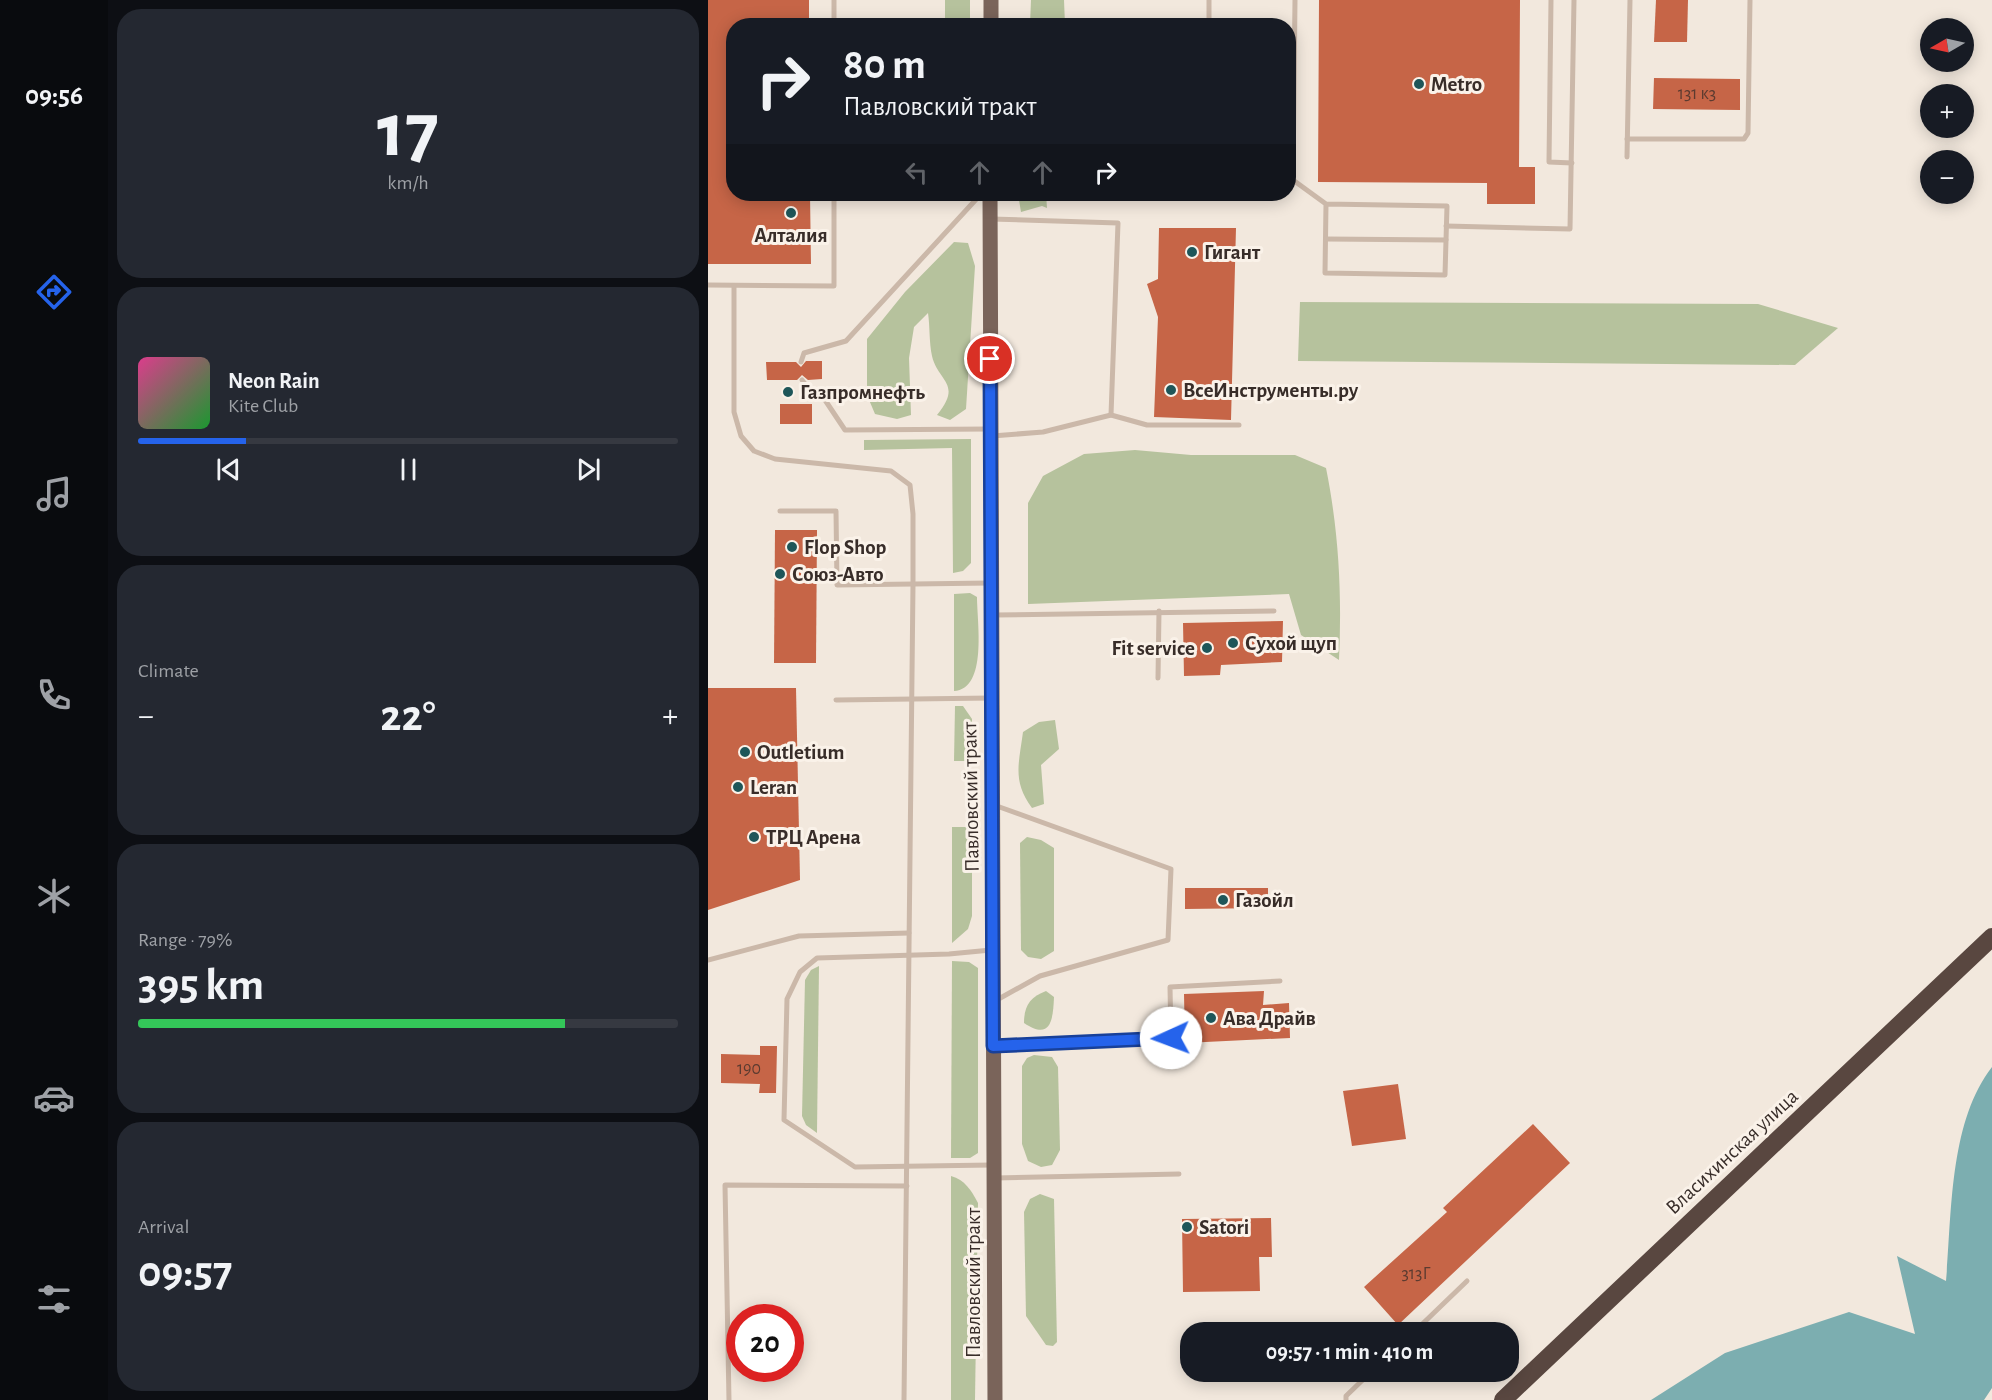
<!DOCTYPE html>
<meta charset="utf-8">
<style>
:root{--surface:#171b24;--page:#242831;--text:#f1f3f6;--muted:#9ea1a6;--line:#363941;--accent:#2563eb}
body{margin:0;font-family:"Alegreya Sans",sans-serif;background:var(--page);color:var(--text);height:100vh;display:flex;flex-direction:column;font-size:22px;white-space:nowrap}
*{box-sizing:border-box;margin:0}
p{font-size:20px;color:var(--muted)}
.icon{flex:none;width:33px;height:33px;fill:none;stroke:currentColor;stroke-width:2;stroke-linecap:round;stroke-linejoin:round}
.map{position:relative;flex:1;overflow:hidden}
.sheet{display:flex;flex-direction:column;gap:9px;padding:9px;background:#0d0f14;width:600px}
.sheet>*{flex:none}
.guide{position:absolute;left:18px;top:18px;width:570px;height:183px;border-radius:24px;box-shadow:0 3px 15px #0003;background:#171b24;color:var(--text);overflow:hidden}
.needle{width:39px;rotate:261deg}
.fabs{position:absolute;left:1212px;top:18px;display:grid;gap:12px}
.fabs a{display:grid;place-items:center;width:54px;height:54px;border-radius:50%;background:var(--surface);box-shadow:0 3px 15px #0003;font-size:30px}
.speed{position:absolute;left:18px;top:1304px;display:flex;gap:12px;font-size:30px;font-weight:700;text-align:center}
.speed>*{display:grid;place-content:center;width:78px;height:78px;border-radius:50%;background:var(--surface);box-shadow:0 3px 15px #0003;line-height:1}
.speed .limit{border:9px solid #d22;background:#fff;color:#111}
.pin{position:absolute;display:grid;place-items:center;width:51px;height:51px;color:#fff;margin:-26px;border:3px solid #fff;border-radius:50%;box-shadow:0 2px 6px #0007}
.me{position:absolute;width:66px;margin:-33px;rotate:268deg;stroke-linejoin:round;filter:drop-shadow(0 0 4px #0008)}
.turn{display:flex;align-items:center;gap:21px;height:126px;padding:0 18px;font-size:27px}
.turn .icon{width:78px;height:78px;stroke-width:2.5}
.turn b{display:block;font-size:42px;line-height:51px}
.lanes{display:flex;align-items:center;height:57px;padding:0 18px;background:#0003;justify-content:center;gap:30px;direction:ltr}
.lanes .off{opacity:.35}
.big{font-size:45px;font-weight:700;line-height:1.1}
.sheet .tile{flex:1;display:flex;flex-direction:column;justify-content:center;gap:9px;min-width:0;padding:0 21px;border-radius:24px;background:var(--page)}
.sheet .dial{align-items:center;gap:0}
.dial b{font-size:78px;line-height:1}
.song{display:flex;align-items:center;gap:18px}
.cover{width:72px;height:72px;border-radius:9px;background:linear-gradient(135deg,hsl(330 70% 55%),hsl(130 70% 35%))}
.played{height:6px;border-radius:3px;background:linear-gradient(90deg,var(--accent) 20%,var(--line) 20%)}
.keys{display:flex;justify-content:space-around;direction:ltr}
.heat{display:flex;justify-content:space-between;align-items:center;font-size:33px;direction:ltr}
.charge{height:9px;border-radius:4px;background:linear-gradient(90deg,#34c759 79%,var(--line) 0)}
.trip{position:absolute;left:472px;top:1322px;width:339px;height:60px;border-radius:24px;background:var(--surface);box-shadow:0 3px 15px #0003;font-weight:700;line-height:60px;text-align:center}
main{display:flex;flex:1;min-height:0}
.tab-bar{display:flex;flex-direction:column;width:108px;justify-content:space-around;align-items:center;background:#090b0e;color:var(--muted)}
.tab-bar .icon{width:42px;height:42px}
.tab-bar .active{color:var(--accent)}
.tab-bar b{font-size:27px;color:var(--text)}
.map>svg:first-child{display:block}
.green{fill:#b6c29d}
.water{fill:#7caeb0}
.building{fill:#c66547}
.lines{fill:none;stroke-linecap:round;stroke-linejoin:round}
.lane{stroke:#cbb8a9;stroke-width:5}
.primary{stroke:#7a645a;stroke-width:15}
.highway{stroke:#594740;stroke-width:18}
.route-casing{stroke:#184099;stroke-width:15}
.route{stroke:#2563eb;stroke-width:10}
.poi-dot{fill:#1e5659;stroke:#faf2e9;stroke-width:2}
.labels{text-anchor:middle;dominant-baseline:central;stroke-width:6;stroke-linejoin:round;paint-order:stroke}
.number-label{font-size:18px;fill:#5c3b30}
.poi-label{font-size:21px;font-weight:bold;fill:#382d29;stroke:#faf2e9;text-anchor:start}
.street-label{font-size:21px;fill:#382d29;stroke:#faf2e9}
</style>
<main>
<nav class="tab-bar">
<b>09:56</b>
<svg class="icon active" aria-label="directions" viewBox="0 0 24 24"><path d="M12 3l9 9-9 9-9-9zM9 14v-3h6M13 9l2 2-2 2"/></svg>
<svg class="icon" aria-label="music" viewBox="0 0 24 24"><path d="M9 18V5l10-2v13"/><circle cx="6" cy="18" r="3"/><circle cx="16" cy="16" r="3"/></svg>
<svg class="icon" aria-label="phone" viewBox="0 0 24 24"><path d="M5 4h4l2 5-3 2q2 4 5 5l2-3 5 2v4C11 20 4 13 5 4z"/></svg>
<svg class="icon" aria-label="climate" viewBox="0 0 24 24"><path d="M12 3v18M4 7l16 10M4 17L20 7"/></svg>
<svg class="icon" aria-label="car" viewBox="0 0 24 24"><path d="M5 17H2v-5l4-1 3-4h7l3 4 3 1v5h-3M9 17h6M6 11h13"/><circle cx="7" cy="17" r="2"/><circle cx="17" cy="17" r="2"/></svg>
<svg class="icon" aria-label="filters" viewBox="0 0 24 24"><path d="M4 7h16M4 17h16"/><circle cx="9" cy="7" r="2"/><circle cx="15" cy="17" r="2"/></svg>
</nav>
<section class="sheet">
<div class="tile dial"><b>17</b><p>km/h</p></div>
<div class="tile">
<div class="song"><i class="cover"></i><div><b>Neon Rain</b><p>Kite Club</p></div></div>
<div class="played"></div>
<div class="keys"><svg class="icon" aria-label="previous" viewBox="0 0 24 24"><path d="M18 5L8 12l10 7zM5 5v14"/></svg><svg class="icon" aria-label="pause" viewBox="0 0 24 24"><path d="M8 5v14M16 5v14"/></svg><svg class="icon" aria-label="next" viewBox="0 0 24 24"><path d="M6 5l10 7-10 7zM19 5v14"/></svg></div>
</div>
<div class="tile"><p>Climate</p>
<div class="heat"><a>−</a><b class="big">22°</b><a>+</a></div>
</div>
<div class="tile"><p>Range · 79%</p><b class="big">395 km</b><div class="charge"></div></div>
<div class="tile"><p>Arrival</p><b class="big">09:57</b></div>
</section>
<div class="map">
<svg width="1284" height="1400" viewBox="0 0 1284 1400">
<rect width="100%" height="100%" fill="#f2e8dd"/>
<!-- green -->
<g class="green">
<rect x="237" y="0" width="25" height="25"/>
<polygon points="323,0 356,0 357,25 322,25"/>
<polygon points="310,194 338,194 339,208 334,206 313,212"/>
<path d="M246 242 260 243 267 266 258 409 242 420 229 415C255 383 230 382 224 356 221 342 222 326 220 313L206 327 201 358 203 415 189 419 167 414 159 395V339L197 292Z"/>
<polygon points="592,302 1050,304 1130,328 1087,365 590,361"/>
<polygon points="263,439 263,563 255,571 245,573 244,448 156,450 156,440"/>
<path d="M427 450 483 455H587L618 468C631 533 634 594 631 660L593 635 581 594 320 604V503L335 476 376 454Z"/>
<path d="M262 593 269 597C269 622 280 689 246 691V594Z"/>
<polygon points="247,706 255,706 264,719 264,761 246,761"/>
<path d="M347 720 351 749 333 765 336 804 324 808C304 781 311 763 315 732L331 722Z"/>
<polygon points="244,827 264,827 264,916 260,929 244,943"/>
<polygon points="319,837 333,840 346,848 346,951 333,959 320,957 313,950 312,843"/>
<polygon points="244,961 261,962 270,968 270,1153 262,1158 243,1158"/>
<polygon points="111,966 109,1133 98,1125 94,1116 97,980 103,970"/>
<path d="M338 991 346 997C345 1020 343 1041 316 1023 316 1006 322 997 338 991Z"/>
<polygon points="326,1055 344,1057 350,1067 352,1150 344,1165 333,1167 320,1161 314,1144 314,1066 319,1058"/>
<path d="M243 1176C257 1180 263 1190 270 1203L267 1400H243Z"/>
<polygon points="332,1194 346,1199 349,1342 345,1346 338,1345 318,1316 316,1212 322,1199"/>
</g>
<!-- water -->
<path class="water" d="M1284 1067V1388L1276 1400H943L1017 1353 1141 1312 1207 1334 1189 1256 1238 1281C1244 1214 1241 1122 1284 1067Z"/>
<!-- building -->
<g class="building">
<polygon points="0,0 101,0 101,26 26,26 26,194 102,194 103,264 0,264"/>
<polygon points="611,0 812,0 811,167 827,167 827,204 779,204 779,183 610,182"/>
<polygon points="948,0 980,0 979,42 946,42"/>
<polygon points="946,78 1032,79 1032,110 945,109"/>
<polygon points="451,228 528,228 523,420 446,417 450,317 439,284 450,279"/>
<polygon points="98,361 114,361 114,379 100,380 94,375 89,380 59,380 58,362 88,362 93,367"/>
<rect x="72" y="404" width="32" height="20"/>
<polygon points="67,530 109,530 108,663 66,663"/>
<polygon points="575,621 574,662 513,665 512,675 476,676 475,623"/>
<polygon points="0,688 88,688 92,880 0,910"/>
<polygon points="477,888 560,888 560,908 477,909"/>
<polygon points="556,991 555,1005 581,1003 582,1038 477,1043 476,994"/>
<polygon points="52,1046 69,1046 68,1093 51,1093 52,1084 13,1083 13,1054 52,1055"/>
<polygon points="690,1084 698,1139 644,1146 635,1091"/>
<polygon points="825,1124 862,1163 690,1325 656,1287 739,1212 735,1208"/>
<polygon points="563,1218 564,1257 551,1257 552,1291 475,1292 474,1219"/>
</g>
<g class="lines">
<!-- lane -->
<g class="lane">
<polyline points="126,0 126,26"/>
<polyline points="843,0 841,162 864,163"/>
<polyline points="501,26 501,0"/>
<polyline points="919,139 1036,139 1040,133 1042,0"/>
<polyline points="919,157 922,0"/>
<polyline points="580,180 585,180 587,0"/>
<polyline points="585,180 618,204 617,273 737,275 739,206 618,204"/>
<polyline points="283,219 410,223 403,415"/>
<polyline points="738,226 862,229 866,0"/>
<polyline points="618,239 738,240"/>
<polyline points="0,285 126,286 126,194"/>
<polyline points="26,286 26,412 33,436 46,451 67,459 183,471 202,485 205,514 205,584 196,1400"/>
<polyline points="93,362 96,353 138,341 273,194"/>
<polyline points="94,380 102,390 117,400 137,430 281,429"/>
<polyline points="284,436 335,432 403,415 439,425 531,425"/>
<polyline points="72,511 128,511 129,585 282,583"/>
<polyline points="286,615 566,611"/>
<polyline points="450,678 451,611"/>
<polyline points="128,700 283,698"/>
<polyline points="286,805 463,869 460,940 332,976 287,1001"/>
<polyline points="283,950 241,954 109,958 92,972 79,999 76,1120 147,1167 284,1165"/>
<polyline points="0,960 91,936 201,933"/>
<polyline points="287,1046 463,1038 462,987 572,981"/>
<polyline points="287,1178 471,1174"/>
<polyline points="706,1332 759,1281"/>
<polyline points="21,1400 17,1185 199,1186"/>
<polyline points="638,1400 638,1396 664,1371"/>
</g>
<!-- primary -->
<g class="primary">
<polyline points="283,26 283,0"/>
<polyline points="282,194 287,1400"/>
</g>
<!-- highway -->
<polyline class="highway" points="795,1400 1284,937"/>
</g>
<g class="lines">
<defs>
<polyline id="route" points="282,359 285,1046 463,1038"/>
</defs>
<!-- route casing -->
<use href="#route" class="route-casing"/>
<!-- route -->
<use href="#route" class="route"/>
</g>
<!-- markers -->
<g class="poi-dot">
<circle cx="711" cy="84" r="6"/>
<circle cx="83" cy="213" r="6"/>
<circle cx="484" cy="252" r="6"/>
<circle cx="463" cy="390" r="6"/>
<circle cx="80" cy="392" r="6"/>
<circle cx="84" cy="547" r="6"/>
<circle cx="72" cy="574" r="6"/>
<circle cx="525" cy="643" r="6"/>
<circle cx="499" cy="648" r="6"/>
<circle cx="37" cy="752" r="6"/>
<circle cx="30" cy="787" r="6"/>
<circle cx="46" cy="837" r="6"/>
<circle cx="515" cy="900" r="6"/>
<circle cx="503" cy="1018" r="6"/>
<circle cx="479" cy="1227" r="6"/>
</g>
<g class="labels">
<!-- number labels -->
<g class="number-label">
<text x="989" y="94">131 к3</text>
<text x="41" y="1069">190</text>
<text x="708" y="1274">313Г</text>
</g>
<!-- poi labels -->
<g class="poi-label">
<text x="723" y="84">Metro</text>
<text x="83" y="235" text-anchor="middle">Алталия</text>
<text x="496" y="252">Гигант</text>
<text x="475" y="390">ВсеИнструменты.ру</text>
<text x="92" y="392">Газпромнефть</text>
<text x="96" y="547">Flop Shop</text>
<text x="84" y="574">Союз-Авто</text>
<text x="537" y="643">Сухой щуп</text>
<text x="487" y="648" text-anchor="end">Fit service</text>
<text x="49" y="752">Outletium</text>
<text x="42" y="787">Leran</text>
<text x="58" y="837">ТРЦ Арена</text>
<text x="527" y="900">Газойл</text>
<text x="515" y="1018">Ава Драйв</text>
<text x="491" y="1227">Satori</text>
</g>
<!-- street labels -->
<g class="street-label">
<text transform="translate(263 797) rotate(-91)">Павловский тракт</text>
<text transform="translate(1024 1152) rotate(-43)">Власихинская улица</text>
<text transform="translate(265 1283) rotate(-90)">Павловский тракт</text>
</g>
</g>
</svg>
<div class="fabs">
<a><svg class="needle" viewBox="-14 -14 28 28"><path d="M0-13l5 13h-10z" fill="#e53935"/><path d="M0 13l5-13h-10z" fill="#9ea1a6"/></svg></a>
<a>+</a>
<a>−</a>
</div>
<div class="speed"><div class="limit">20</div></div>
<div class="pin" style="left:282px;top:359px;background:#d93025"><svg class="icon" aria-label="arrive" viewBox="0 0 24 24"><path d="M6 21V4h12l-3 4 3 4H6"/></svg></div>
<svg class="me" style="left:463px;top:1038px" viewBox="-20 -20 40 40"><circle r="19" fill="#fff"/><path d="M0-13L10 11 0 6-10 11z" fill="#2563eb"/></svg>
<div class="trip">09:57 · 1 min · 410 m</div>
<div class="guide">
<div class="turn"><svg class="icon" aria-label="right" viewBox="0 0 24 24"><path d="M7 20v-9h11M14 6l5 5-5 5"/></svg><div><b>80 m</b>Павловский тракт</div></div>
<div class="lanes"><svg class="icon off" aria-label="left" viewBox="0 0 24 24"><path d="M17 20v-9H6M10 6l-5 5 5 5"/></svg><svg class="icon off" aria-label="ahead" viewBox="0 0 24 24"><path d="M12 20V5M6 11l6-6 6 6"/></svg><svg class="icon off" aria-label="ahead" viewBox="0 0 24 24"><path d="M12 20V5M6 11l6-6 6 6"/></svg><svg class="icon" aria-label="right" viewBox="0 0 24 24"><path d="M7 20v-9h11M14 6l5 5-5 5"/></svg></div>
</div>
</div>
</main>
